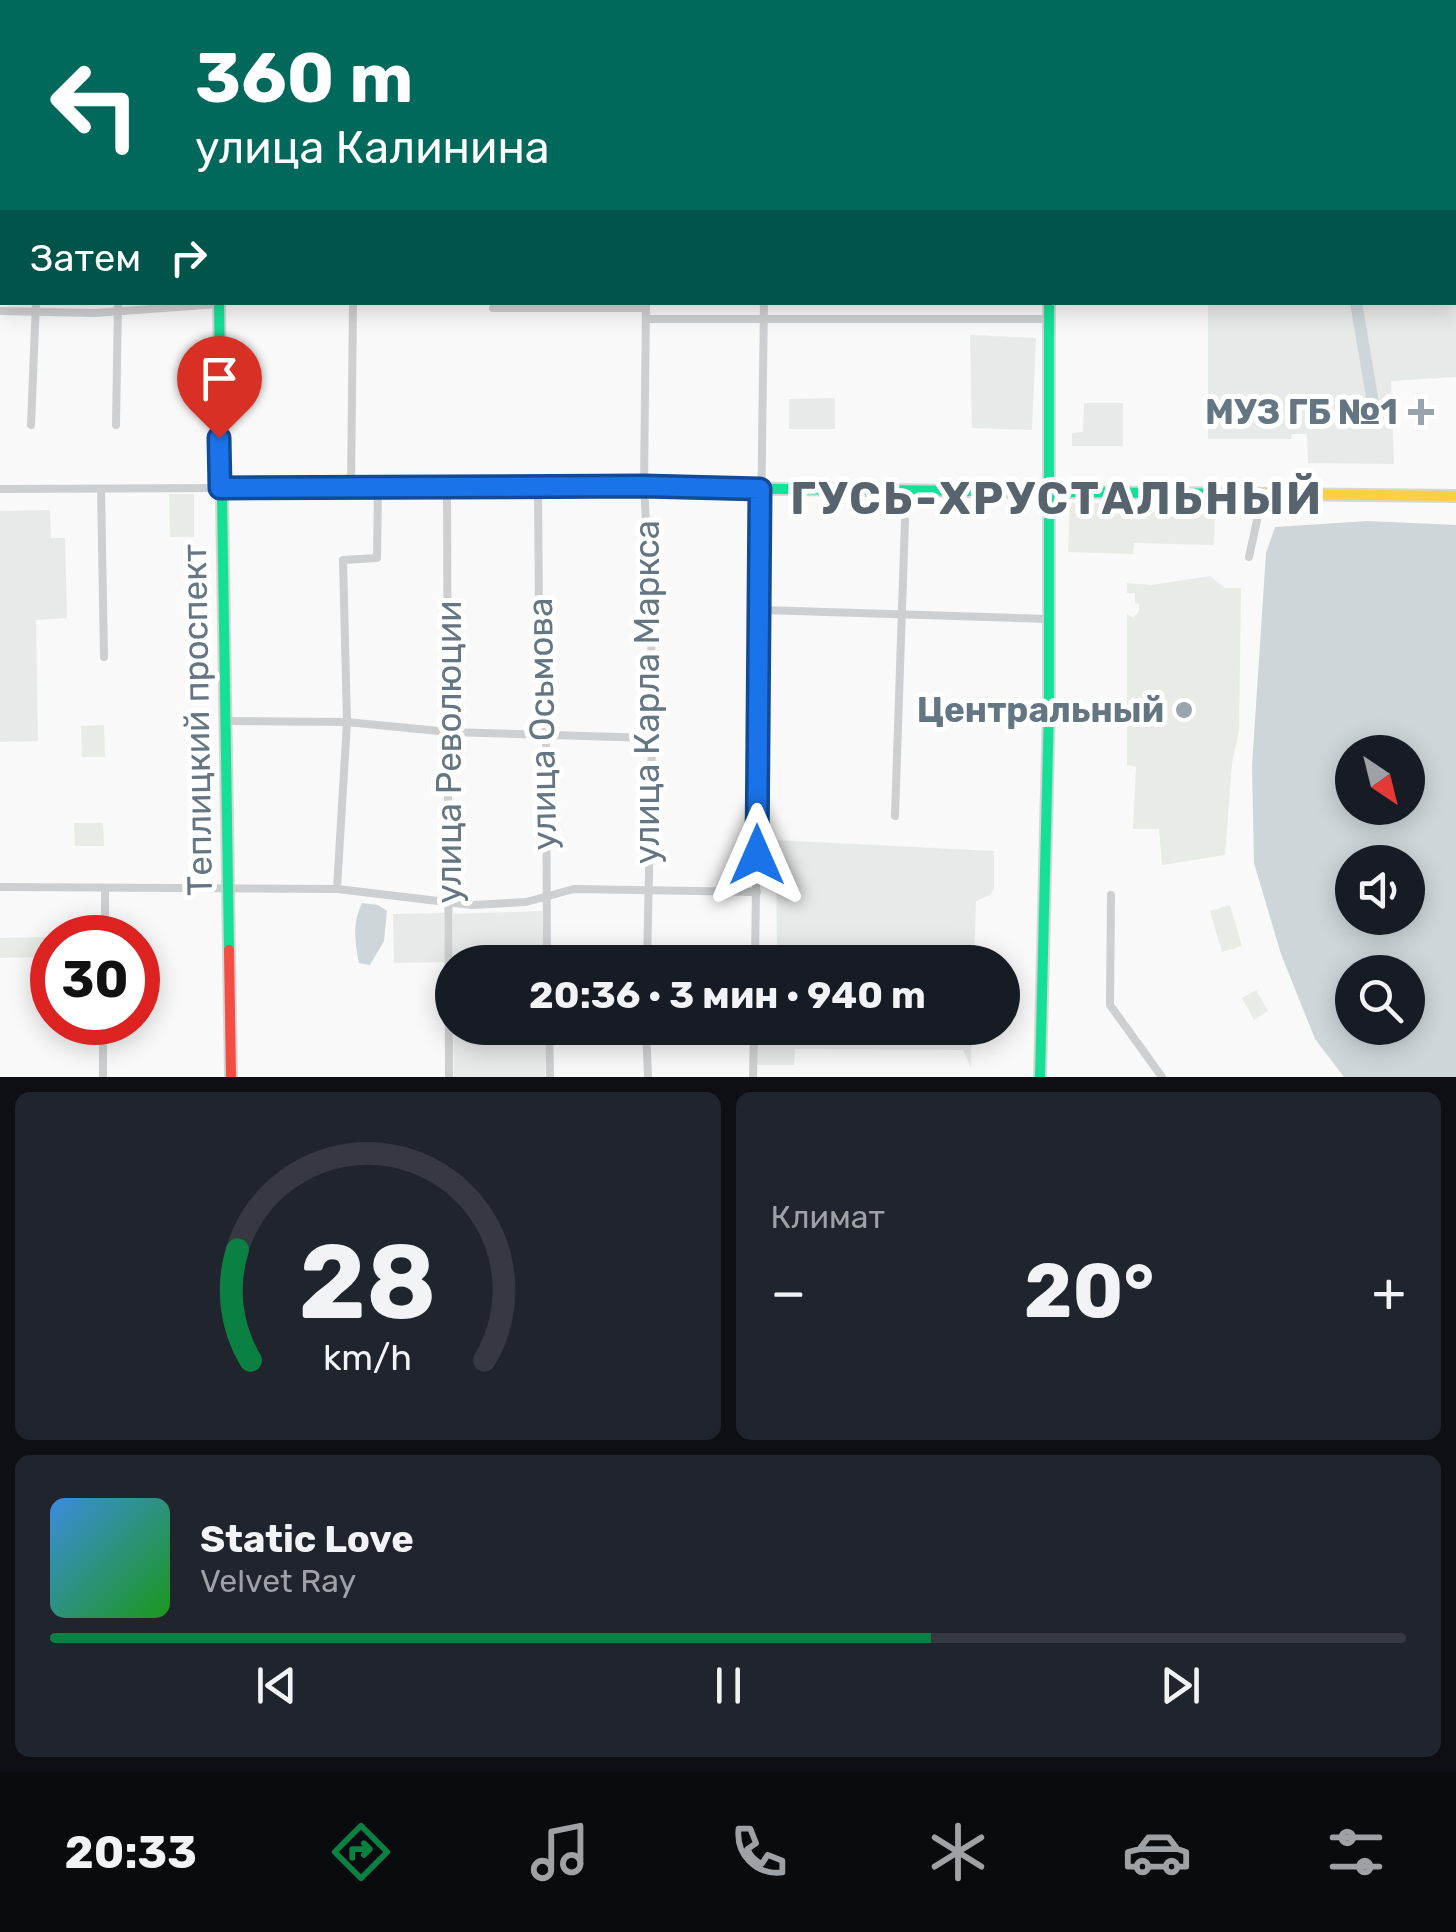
<!DOCTYPE html>
<html lang="ru">
<meta charset="utf-8">
<style>
:root{--surface:#171b24;--page:#20242c;--text:#f1f3f6;--muted:#9ea1a6;--line:#363941;--accent:#0b8043}
body{margin:0;font-family:Rubik,sans-serif;background:var(--page);color:var(--text);height:100vh;display:flex;flex-direction:column;font-size:38px;white-space:nowrap}
*{box-sizing:border-box;margin:0}
p{font-size:32px;color:var(--muted)}
.icon{flex:none;width:55px;height:55px;fill:none;stroke:currentColor;stroke-width:2;stroke-linecap:round;stroke-linejoin:round}
.map{position:relative;height:1077px;overflow:hidden}
.panel{display:flex;flex-direction:column;gap:15px;padding:15px;background:#0d0f14;flex:1}
.panel>*{flex:none}
.hud{position:absolute;left:0px;top:0px;width:1458px;height:305px;box-shadow:0 5px 25px #0003;background:#00695c;color:#fff;overflow:hidden}
.needle{width:65px;rotate:145deg}
.fabs{position:absolute;left:1335px;top:735px;display:grid;gap:20px}
.fabs a{display:grid;place-items:center;width:90px;height:90px;border-radius:50%;background:var(--surface);box-shadow:0 5px 25px #0003;font-size:50px}
.speed{position:absolute;left:30px;top:915px;display:flex;gap:20px;font-size:50px;font-weight:700;text-align:center}
.speed>*{display:grid;place-content:center;width:130px;height:130px;border-radius:50%;background:var(--surface);box-shadow:0 5px 25px #0003;line-height:1}
.speed .limit{border:15px solid #d22;background:#fff;color:#111}
.pin{position:absolute;display:grid;place-items:center;width:85px;height:85px;color:#fff;margin:-102px -42px;border-radius:50% 50% 50% 0;rotate:-45deg;box-shadow:0 0 10px #0007}
.pin .icon{rotate:45deg}
.me{position:absolute;width:110px;margin:-55px;rotate:0deg;stroke-linejoin:round;filter:drop-shadow(0 0 8px #0008)}
.turn{display:flex;align-items:center;gap:35px;height:210px;padding:0 30px;font-size:45px}
.turn .icon{width:130px;height:130px;stroke-width:2.5}
.turn b{display:block;font-size:70px;line-height:85px}
.then{display:flex;align-items:center;height:95px;padding:0 30px;background:#0003;gap:20px;font-size:38px}
.big{font-size:75px;font-weight:700;line-height:1.1}
.panel .card{flex:1;display:flex;flex-direction:column;justify-content:center;gap:15px;min-width:0;padding:0 35px;border-radius:15px;background:var(--page)}
.panel .dial{align-items:center;gap:0}
.dial svg{height:260px;overflow:visible;fill:none;stroke:var(--line);stroke-width:7;stroke-linecap:round;text-anchor:middle}
.dial text{fill:var(--text);stroke:none}
.song{display:flex;align-items:center;gap:30px}
.cover{width:120px;height:120px;border-radius:15px;background:linear-gradient(135deg,hsl(210 70% 55%),hsl(120 70% 35%))}
.played{height:10px;border-radius:5px;background:linear-gradient(90deg,var(--accent) 65%,var(--line) 65%)}
.keys{display:flex;justify-content:space-around;direction:ltr}
.heat{display:flex;justify-content:space-between;align-items:center;font-size:55px;direction:ltr}
.panel .tiles{flex:1;display:grid;gap:15px;grid-template-columns:1fr 1fr}
.card:last-child{grid-column:span 2}
.trip{position:absolute;left:435px;top:945px;width:585px;height:100px;border-radius:50px;background:var(--surface);box-shadow:0 5px 25px #0003;font-weight:700;line-height:100px;text-align:center}
.tabs{display:flex;height:160px;justify-content:space-around;align-items:center;background:#090b0e;color:var(--muted)}
.tabs .icon{width:70px;height:70px}
.tabs .selected{color:var(--accent)}
.tabs b{font-size:45px;color:var(--text)}
.map>svg:first-child{display:block}
.built{fill:#e8e9e9}
.green{fill:#e8ebe6}
.water{fill:#ced6d9;fill-rule:evenodd}
.lines{fill:none;stroke-linecap:round;stroke-linejoin:round}
.river{stroke:#ced6d9;stroke-width:12}
.fast-casing{stroke:#d5d6d7;stroke-width:14}
.slow-casing{stroke:#d5d6d7;stroke-width:14}
.jam-casing{stroke:#d5d6d7;stroke-width:14}
.street{stroke:#cecfd0;stroke-width:8}
.fast{stroke:#16e098;stroke-width:10}
.slow{stroke:#ffcf43;stroke-width:10}
.jam{stroke:#f24e42;stroke-width:10}
.route-casing{stroke:#114b97;stroke-width:25}
.route{stroke:#1a73e8;stroke-width:18}
.poi-dot{fill:#99a4ac;stroke:#fff;stroke-width:4}
.labels{text-anchor:middle;dominant-baseline:central;stroke-width:10;stroke-linejoin:round;paint-order:stroke}
.poi-label{font-size:35px;font-weight:bold;fill:#657683;stroke:#fff;text-anchor:end}
.street-label{font-size:35px;fill:#657683;stroke:#fff}
.district-label{font-size:45px;font-weight:bold;letter-spacing:2.5px;fill:#57646e;stroke:#fff}
</style>
<div class="map">
<svg width="1456" height="1077" viewBox="0 0 1456 1077">
<rect width="100%" height="100%" fill="#f9f9f9"/>
<!-- built -->
<g class="built">
<polygon points="794,0 1112,0 1112,2"/>
<polygon points="1254,0 1456,0 1456,377 1391,381 1394,464 1308,463 1307,434 1292,434 1291,439 1208,439 1208,303 1455,302 1455,2"/>
<polygon points="970,335 1036,338 1032,430 972,428"/>
<polygon points="835,398 835,429 789,429 789,399"/>
<polygon points="1084,403 1123,403 1123,446 1072,446 1072,433 1083,432"/>
<polygon points="50,510 51,538 65,538 67,618 36,620 38,741 0,742 0,511"/>
<polygon points="776,840 994,851 994,889 990,895 976,901 974,962 777,962"/>
<polygon points="542,911 544,962 453,962 453,914"/>
<polygon points="444,913 445,962 394,963 393,914"/>
<polygon points="453,1028 545,1028 545,1077 454,1077"/>
<polygon points="757,1028 972,1028 971,1068 963,1050 795,1049 794,1065 757,1065"/>
</g>
<!-- green -->
<g class="green">
<polygon points="169,494 194,494 194,537 170,537"/>
<polygon points="1070,503 1208,505 1215,515 1214,545 1134,543 1133,554 1068,552"/>
<polygon points="1210,576 1225,588 1241,588 1239,731 1232,763 1225,855 1162,865 1159,829 1133,829 1136,767 1127,765 1127,614 1133,618 1139,611 1139,604 1135,603 1135,593 1127,593 1127,583 1152,585"/>
<polygon points="104,725 105,757 82,757 81,726"/>
<polygon points="74,823 103,823 104,846 75,846"/>
<polygon points="1230,905 1242,946 1222,952 1210,911"/>
<polygon points="46,937 46,957 0,958 0,938"/>
<polygon points="1256,990 1268,1011 1254,1020 1242,998"/>
</g>
<!-- water -->
<g class="water">
<path d="M1367 521 1456 525V1077H1344L1315 1039 1281 954 1254 863 1252 766 1266 553 1275 527ZM1352 752H1408V808H1352ZM1352 862H1408V918H1352ZM1352 972H1408V1028H1352Z"/>
<path d="M362 903 378 905 387 911 384 941 370 965 359 963C355 940 352 924 362 903Z"/>
</g>
<g class="lines">
<!-- river -->
<g class="river">
<polyline points="1321,0 1322,2"/>
<polyline points="1356,302 1373,403"/>
</g>
<defs>
<g id="fast">
<polyline points="330,2 331,0"/>
<polyline points="1188,2 1190,0"/>
<polyline points="219,302 229,950"/>
<polyline points="220,488 684,488 1264,494"/>
<polyline points="1040,1077 1049,706 1049,302"/>
</g>
<polyline id="slow" points="1264,494 1456,496"/>
<polyline id="jam" points="229,950 231,1077"/>
</defs>
<!-- fast casing -->
<use href="#fast" class="fast-casing"/>
<!-- slow casing -->
<use href="#slow" class="slow-casing"/>
<!-- jam casing -->
<use href="#jam" class="jam-casing"/>
<!-- street -->
<g class="street">
<polyline points="319,0 322,2"/>
<polyline points="595,0 600,2"/>
<polyline points="630,0 630,2"/>
<polyline points="63,2 65,0"/>
<polyline points="169,2 170,0"/>
<polyline points="787,2 787,0"/>
<polyline points="0,50 2,51"/>
<polyline points="646,302 644,486 651,615 652,738 647,962"/>
<polyline points="493,308 646,308"/>
<polyline points="0,311 95,313 219,304"/>
<polyline points="647,319 1049,319"/>
<polyline points="31,425 36,302"/>
<polyline points="116,425 118,302"/>
<polyline points="538,486 539,617 546,735 547,962"/>
<polyline points="351,487 353,302"/>
<polyline points="447,487 449,1077"/>
<polyline points="0,489 220,488"/>
<polyline points="101,489 104,657"/>
<polyline points="1249,557 1263,493"/>
<polyline points="759,610 1048,619"/>
<polyline points="224,721 347,722 449,732 652,738"/>
<polyline points="895,816 905,520"/>
<polyline points="0,887 337,889 472,905 526,902 574,889 757,892"/>
<polyline points="337,889 347,722 343,560 377,558 378,487"/>
<polyline points="1111,895 1110,1005 1162,1077"/>
<polyline points="105,938 105,888"/>
<polyline points="755,962 764,302"/>
<polyline points="549,1028 550,1077"/>
<polyline points="646,1028 648,1077"/>
<polyline points="103,1077 103,1022"/>
<polyline points="753,1077 754,1028"/>
</g>
<!-- fast -->
<use href="#fast" class="fast"/>
<!-- slow -->
<use href="#slow" class="slow"/>
<!-- jam -->
<use href="#jam" class="jam"/>
</g>
<g class="lines">
<defs>
<polyline id="route" points="219,438 220,488 644,486 760,489 757,855"/>
</defs>
<!-- route casing -->
<use href="#route" class="route-casing"/>
<!-- route -->
<use href="#route" class="route"/>
</g>
<!-- markers -->
<g class="poi-dot">
<path d="M1416 397h10v10h10v10h-10v10h-10v-10h-10v-10h10z"/>
<circle cx="1184" cy="710" r="10"/>
</g>
<g class="labels">
<!-- poi labels -->
<g class="poi-label">
<text x="1398" y="412">МУЗ ГБ №1</text>
<text x="1164" y="710">Центральный</text>
</g>
<!-- street labels -->
<g class="street-label">
<text transform="translate(647 692) rotate(-90)">улица Карла Маркса</text>
<text transform="translate(197 720) rotate(-91)">Теплицкий проспект</text>
<text transform="translate(542 724) rotate(-91)">улица Осьмова</text>
<text transform="translate(449 752) rotate(-90)">улица Революции</text>
</g>
<!-- district labels -->
<g class="district-label">
<text x="1057" y="498">ГУСЬ-ХРУСТАЛЬНЫЙ</text>
</g>
</g>
</svg>
<div class="fabs">
<a><svg class="needle" viewBox="-14 -14 28 28"><path d="M0-13l5 13h-10z" fill="#e53935"/><path d="M0 13l5-13h-10z" fill="#9ea1a6"/></svg></a>
<a><svg class="icon" aria-label="sound" viewBox="0 0 24 24"><path d="M4 9h4l5-4v14l-5-4H4zM17 9q2 3 0 6"/></svg></a>
<a><svg class="icon" aria-label="search" viewBox="0 0 24 24"><circle cx="10" cy="10" r="6"/><path d="M15 15l6 6"/></svg></a>
</div>
<div class="speed"><div class="limit">30</div></div>
<div class="pin" style="left:219px;top:438px;background:#d93025"><svg class="icon" aria-label="arrive" viewBox="0 0 24 24"><path d="M6 21V4h12l-3 4 3 4H6"/></svg></div>
<svg class="me" style="left:757px;top:855px" viewBox="-20 -20 40 40"><path d="M0-17L14 15 0 8-14 15z" fill="#1a73e8" stroke="#fff" stroke-width="4"/></svg>
<div class="trip">20:36 · 3 мин · 940 m</div>
<div class="hud">
<div class="turn"><svg class="icon" aria-label="left" viewBox="0 0 24 24"><path d="M17 20v-9H6M10 6l-5 5 5 5"/></svg><div><b>360 m</b>улица Калинина</div></div>
<div class="then">Затем<svg class="icon" aria-label="right" viewBox="0 0 24 24"><path d="M7 20v-9h11M14 6l5 5-5 5"/></svg></div>
</div>
</div>
<section class="panel">
<div class="tiles">
<div class="card dial"><svg viewBox="0 0 100 80">
<path d="M14 69A42 42 0 1 1 86 69"/>
<path d="M14 69A42 42 0 0 1 10 35" stroke="#0b8043"/>
<text x="50" y="56" font-size="32" font-weight="700">28</text>
<text x="50" y="72" font-size="11">km/h</text>
</svg></div>
<div class="card"><p>Климат</p>
<div class="heat"><a>−</a><b class="big">20°</b><a>+</a></div>
</div>
<div class="card">
<div class="song"><i class="cover"></i><div><b>Static Love</b><p>Velvet Ray</p></div></div>
<div class="played"></div>
<div class="keys"><svg class="icon" aria-label="previous" viewBox="0 0 24 24"><path d="M18 5L8 12l10 7zM5 5v14"/></svg><svg class="icon" aria-label="pause" viewBox="0 0 24 24"><path d="M8 5v14M16 5v14"/></svg><svg class="icon" aria-label="next" viewBox="0 0 24 24"><path d="M6 5l10 7-10 7zM19 5v14"/></svg></div>
</div>
</div>
</section>
<nav class="tabs">
<b>20:33</b>
<svg class="icon selected" aria-label="directions" viewBox="0 0 24 24"><path d="M12 3l9 9-9 9-9-9zM9 14v-3h6M13 9l2 2-2 2"/></svg>
<svg class="icon" aria-label="music" viewBox="0 0 24 24"><path d="M9 18V5l10-2v13"/><circle cx="6" cy="18" r="3"/><circle cx="16" cy="16" r="3"/></svg>
<svg class="icon" aria-label="phone" viewBox="0 0 24 24"><path d="M5 4h4l2 5-3 2q2 4 5 5l2-3 5 2v4C11 20 4 13 5 4z"/></svg>
<svg class="icon" aria-label="climate" viewBox="0 0 24 24"><path d="M12 3v18M4 7l16 10M4 17L20 7"/></svg>
<svg class="icon" aria-label="car" viewBox="0 0 24 24"><path d="M5 17H2v-5l4-1 3-4h7l3 4 3 1v5h-3M9 17h6M6 11h13"/><circle cx="7" cy="17" r="2"/><circle cx="17" cy="17" r="2"/></svg>
<svg class="icon" aria-label="filters" viewBox="0 0 24 24"><path d="M4 7h16M4 17h16"/><circle cx="9" cy="7" r="2"/><circle cx="15" cy="17" r="2"/></svg>
</nav>
